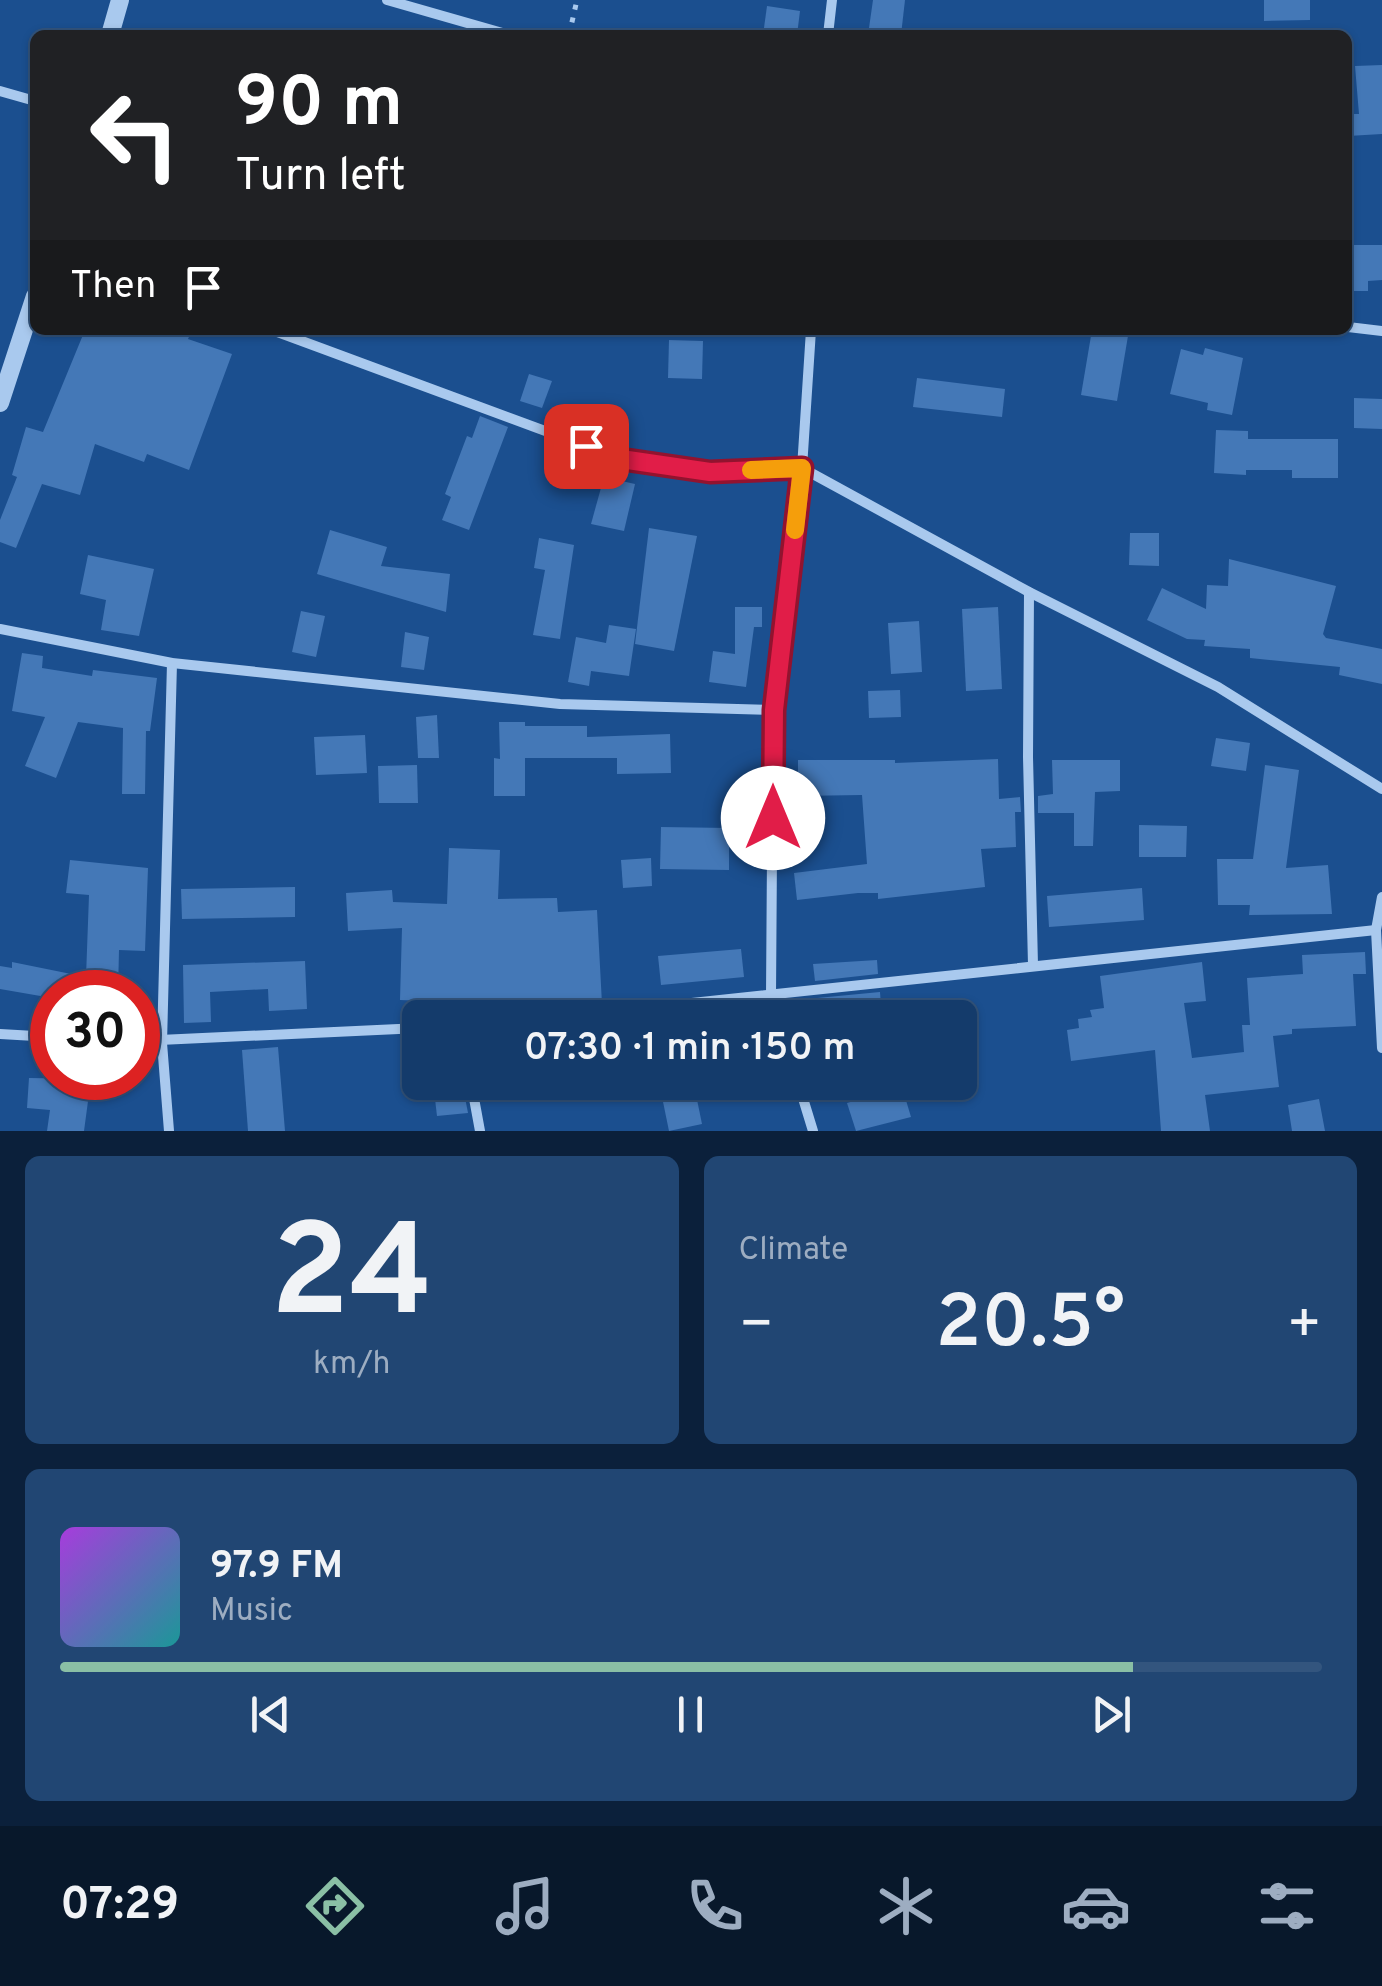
<!DOCTYPE html>
<meta charset="utf-8">
<style>
:root{--surface:#143b6b;--page:#214673;--text:#f1f3f6;--muted:#9dadc1;--line:#33557e;--accent:#8abfa5}
body{margin:0;font-family:Overpass,sans-serif;background:var(--page);color:var(--text);height:100vh;display:flex;flex-direction:column;font-size:38px;white-space:nowrap}
*{box-sizing:border-box;margin:0}
p{font-size:32px;color:var(--muted)}
.icon{flex:none;width:55px;height:55px;fill:none;stroke:currentColor;stroke-width:2;stroke-linecap:round;stroke-linejoin:round}
.map{position:relative;height:1131px;overflow:hidden}
.drawer{display:flex;flex-direction:column;gap:25px;padding:25px;background:#0b203b;flex:1}
.drawer>*{flex:none}
.banner{position:absolute;left:30px;top:30px;width:1322px;height:305px;border-radius:15px;box-shadow:0 2px 8px #0004,0 0 0 2px var(--line);background:#202124;color:#fff;overflow:hidden}
.speed{position:absolute;left:30px;top:970px;display:flex;gap:20px;font-size:50px;font-weight:700;text-align:center}
.speed>*{display:grid;place-content:center;width:130px;height:130px;border-radius:50%;background:var(--surface);box-shadow:0 2px 8px #0004,0 0 0 2px var(--line);line-height:1}
.speed .limit{border:15px solid #d22;background:#fff;color:#111}
.pin{position:absolute;display:grid;place-items:center;width:85px;height:85px;color:#fff;margin:-42px;border-radius:20px;box-shadow:0 5px 15px #0006}
.me{position:absolute;width:110px;margin:-55px;rotate:0deg;stroke-linejoin:round;filter:drop-shadow(0 0 8px #0008)}
.turn{display:flex;align-items:center;gap:35px;height:210px;padding:0 40px;font-size:45px}
.turn .icon{width:130px;height:130px;stroke-width:2.5}
.turn b{display:block;font-size:70px;line-height:85px}
.then{display:flex;align-items:center;height:95px;padding:0 40px;background:#0003;gap:20px;font-size:38px}
.big{font-size:75px;font-weight:600;line-height:1.1}
.drawer .tile{flex:1;display:flex;flex-direction:column;justify-content:center;gap:15px;min-width:0;padding:0 35px;border-radius:15px;background:var(--page)}
.drawer .dial{align-items:center;gap:0}
.dial b{font-size:130px;line-height:1}
.song{display:flex;align-items:center;gap:30px}
.cover{width:120px;height:120px;border-radius:15px;background:linear-gradient(135deg,hsl(280 70% 55%),hsl(180 70% 35%))}
.played{height:10px;border-radius:5px;background:linear-gradient(90deg,var(--accent) 85%,var(--line) 85%)}
.keys{display:flex;justify-content:space-around;direction:ltr}
.heat{display:flex;justify-content:space-between;align-items:center;font-size:55px;direction:ltr}
.drawer .tiles{flex:1;display:grid;gap:25px;grid-template-columns:1fr 1fr}
.tile:last-child{grid-column:span 2}
.trip{position:absolute;left:402px;top:1000px;width:575px;height:100px;border-radius:15px;background:var(--surface);box-shadow:0 2px 8px #0004,0 0 0 2px var(--line);font-weight:600;line-height:100px;text-align:center}
.dock{display:flex;height:160px;justify-content:space-around;align-items:center;background:#08182b;color:var(--muted)}
.dock .icon{width:70px;height:70px}
.dock .active{color:var(--accent)}
.dock b{font-size:45px;color:var(--text)}
.map>svg:first-child{display:block}
.building{fill:#4478b7}
.lines{fill:none;stroke-linecap:round;stroke-linejoin:round}
.path{stroke:#a9c9ee;stroke-width:5;stroke-dasharray:5 8;stroke-linecap:butt}
.minor{stroke:#a9c9ee;stroke-width:10}
.tertiary{stroke:#a9c9ee;stroke-width:18}
.route-casing{stroke:#92132f;stroke-width:25}
.route{stroke:#e11d48;stroke-width:18}
.slow{stroke:#f59e0b;stroke-width:18}
</style>
<div class="map">
<svg width="1382" height="1131" viewBox="0 0 1382 1131">
<rect width="100%" height="100%" fill="#1b4f8f"/>
<!-- building -->
<g class="building">
<polygon points="873,0 905,0 901,35 868,35"/>
<polygon points="1264,0 1310,0 1310,20 1264,21"/>
<polygon points="767,6 800,11 797,35 763,35"/>
<polygon points="1382,65 1382,134 1348,136 1348,114 1359,114 1355,66"/>
<polygon points="1348,245 1382,245 1382,280 1368,281 1368,291 1348,291"/>
<polygon points="85,330 192,330 188,339 232,354 189,470 147,454 144,462 95,444 80,495 42,484 16,548 0,542 0,520 17,477 12,475 26,427 43,432"/>
<polygon points="1092,330 1129,330 1117,401 1081,395"/>
<polygon points="669,340 703,341 702,379 668,378"/>
<polygon points="1205,348 1243,358 1232,415 1207,410 1208,403 1170,394 1181,349 1203,355"/>
<polygon points="529,374 552,381 542,408 520,401"/>
<polygon points="917,378 1005,389 1002,417 913,407"/>
<polygon points="1354,398 1382,399 1382,429 1354,428"/>
<polygon points="480,416 508,427 469,530 442,520 451,497 445,494 467,436 472,438"/>
<polygon points="1216,430 1248,431 1248,439 1338,439 1338,478 1292,478 1292,470 1246,470 1246,475 1214,473"/>
<polygon points="604,477 635,484 624,531 591,524"/>
<polygon points="649,528 697,536 674,651 635,644"/>
<polygon points="330,530 387,547 381,566 450,574 446,612 317,574"/>
<polygon points="1130,533 1159,533 1159,566 1129,565"/>
<polygon points="539,538 574,545 560,639 533,635 545,570 534,568"/>
<polygon points="88,555 154,569 139,636 101,630 106,600 80,594"/>
<polygon points="1229,559 1336,586 1323,634 1326,638 1382,649 1382,684 1339,675 1340,667 1250,658 1250,649 1204,646 1205,640 1187,639 1147,620 1162,588 1206,609 1207,585 1228,586"/>
<polygon points="735,607 762,607 762,627 754,627 746,687 709,682 713,651 735,654"/>
<polygon points="998,607 1002,689 966,691 962,609"/>
<polygon points="301,611 325,616 316,657 292,652"/>
<polygon points="919,621 922,672 891,674 888,623"/>
<polygon points="609,625 636,629 629,676 591,671 589,686 568,682 576,637 606,643"/>
<polygon points="405,632 429,637 424,670 401,667"/>
<polygon points="22,653 43,656 42,668 92,676 93,670 157,678 150,731 146,731 145,794 122,794 123,728 78,722 56,778 25,766 45,717 12,711"/>
<polygon points="900,690 901,717 869,718 868,691"/>
<polygon points="437,715 439,758 418,758 416,717"/>
<polygon points="499,722 525,722 525,726 587,726 587,737 670,734 671,773 617,774 617,758 525,758 525,796 494,796 494,758 500,759"/>
<polygon points="365,735 367,773 316,775 314,737"/>
<polygon points="1216,738 1250,743 1246,771 1211,766"/>
<polygon points="998,759 999,799 1020,797 1021,812 1015,812 1016,847 981,849 985,887 878,899 878,893 858,893 797,900 794,873 867,864 862,795 798,796 798,760 895,760 895,763"/>
<polygon points="1052,760 1120,760 1120,791 1095,792 1093,846 1074,846 1074,813 1038,813 1038,796 1053,794"/>
<polygon points="417,765 418,803 379,803 378,766"/>
<polygon points="1265,765 1299,770 1286,868 1328,865 1332,914 1249,915 1250,905 1218,905 1217,859 1253,859"/>
<polygon points="1139,825 1187,826 1186,857 1139,857"/>
<polygon points="661,827 729,828 729,870 660,869"/>
<polygon points="449,848 500,850 498,899 557,898 558,912 597,910 602,1004 530,1010 448,1008 448,1002 400,1000 402,928 348,931 346,893 392,890 393,902 447,904"/>
<polygon points="651,858 652,886 623,888 621,860"/>
<polygon points="70,860 148,868 145,951 119,950 118,992 52,992 52,998 0,989 0,966 12,968 12,962 86,977 89,895 66,893"/>
<polygon points="295,887 295,917 182,919 181,889"/>
<polygon points="1142,888 1144,920 1049,927 1047,896"/>
<polygon points="741,949 744,977 661,985 658,956"/>
<polygon points="1365,952 1366,974 1353,974 1356,1026 1292,1029 1292,1034 1273,1036 1279,1087 1205,1095 1210,1131 1161,1131 1155,1050 1071,1061 1067,1030 1079,1028 1078,1019 1092,1017 1090,1010 1104,1008 1100,976 1202,962 1206,1001 1184,1003 1192,1058 1244,1052 1242,1025 1250,1025 1247,978 1303,974 1302,955"/>
<polygon points="877,960 878,974 815,981 813,964"/>
<polygon points="305,961 307,1009 269,1011 268,989 210,992 211,1022 184,1023 183,965"/>
<polygon points="880,992 882,1018 818,1018 817,998"/>
<polygon points="278,1047 285,1131 248,1131 242,1050"/>
<polygon points="29,1078 91,1079 84,1131 47,1131 50,1110 27,1108"/>
<polygon points="433,1082 462,1082 468,1113 437,1116"/>
<polygon points="694,1085 702,1124 669,1131 661,1092"/>
<polygon points="902,1087 911,1117 856,1131 847,1103"/>
<polygon points="1319,1099 1325,1131 1292,1131 1288,1105"/>
</g>
<g class="lines">
<!-- path -->
<polyline class="path" points="569,35 577,0"/>
<!-- minor -->
<g class="minor">
<polyline points="387,0 509,35"/>
<polyline points="828,35 832,0"/>
<polyline points="0,91 35,101"/>
<polyline points="1348,327 1382,331"/>
<polyline points="272,330 621,459 711,472 802,468 1029,592 1218,687 1382,789"/>
<polyline points="1029,592 1028,757 1033,965"/>
<polyline points="0,629 172,663 560,704 773,710"/>
<polyline points="1382,897 1376,930 1382,1048"/>
<polyline points="551,1018 1376,930"/>
<polyline points="778,1018 771,996 773,710 802,468 811,330"/>
<polyline points="0,1034 52,1037"/>
<polyline points="138,1041 420,1028"/>
<polyline points="471,1082 480,1131"/>
<polyline points="798,1082 813,1131"/>
<polyline points="169,1131 162,1043 172,663"/>
</g>
<!-- tertiary -->
<g class="tertiary">
<polyline points="110,35 120,0"/>
<polyline points="0,403 35,296"/>
</g>
</g>
<g class="lines">
<defs>
<polyline id="route" points="586,446 621,459 710,472 802,468 774,710 773,818"/>
</defs>
<!-- route casing -->
<use href="#route" class="route-casing"/>
<!-- route -->
<use href="#route" class="route"/>
<!-- slow -->
<polyline class="slow" points="751,470 802,468 795,530"/>
</g>
</svg>
<div class="speed"><div class="limit">30</div></div>
<div class="pin" style="left:586px;top:446px;background:#d93025"><svg class="icon" aria-label="arrive" viewBox="0 0 24 24"><path d="M6 21V4h12l-3 4 3 4H6"/></svg></div>
<svg class="me" style="left:773px;top:818px" viewBox="-20 -20 40 40"><circle r="19" fill="#fff"/><path d="M0-13L10 11 0 6-10 11z" fill="#e11d48"/></svg>
<div class="trip">07:30 · 1 min · 150 m</div>
<div class="banner">
<div class="turn"><svg class="icon" aria-label="left" viewBox="0 0 24 24"><path d="M17 20v-9H6M10 6l-5 5 5 5"/></svg><div><b>90 m</b>Turn left</div></div>
<div class="then">Then<svg class="icon" aria-label="arrive" viewBox="0 0 24 24"><path d="M6 21V4h12l-3 4 3 4H6"/></svg></div>
</div>
</div>
<section class="drawer">
<div class="tiles">
<div class="tile dial"><b>24</b><p>km/h</p></div>
<div class="tile"><p>Climate</p>
<div class="heat"><a>−</a><b class="big">20.5°</b><a>+</a></div>
</div>
<div class="tile">
<div class="song"><i class="cover"></i><div><b>97.9 FM</b><p>Music</p></div></div>
<div class="played"></div>
<div class="keys"><svg class="icon" aria-label="previous" viewBox="0 0 24 24"><path d="M18 5L8 12l10 7zM5 5v14"/></svg><svg class="icon" aria-label="pause" viewBox="0 0 24 24"><path d="M8 5v14M16 5v14"/></svg><svg class="icon" aria-label="next" viewBox="0 0 24 24"><path d="M6 5l10 7-10 7zM19 5v14"/></svg></div>
</div>
</div>
</section>
<nav class="dock">
<b>07:29</b>
<svg class="icon active" aria-label="directions" viewBox="0 0 24 24"><path d="M12 3l9 9-9 9-9-9zM9 14v-3h6M13 9l2 2-2 2"/></svg>
<svg class="icon" aria-label="music" viewBox="0 0 24 24"><path d="M9 18V5l10-2v13"/><circle cx="6" cy="18" r="3"/><circle cx="16" cy="16" r="3"/></svg>
<svg class="icon" aria-label="phone" viewBox="0 0 24 24"><path d="M5 4h4l2 5-3 2q2 4 5 5l2-3 5 2v4C11 20 4 13 5 4z"/></svg>
<svg class="icon" aria-label="climate" viewBox="0 0 24 24"><path d="M12 3v18M4 7l16 10M4 17L20 7"/></svg>
<svg class="icon" aria-label="car" viewBox="0 0 24 24"><path d="M5 17H2v-5l4-1 3-4h7l3 4 3 1v5h-3M9 17h6M6 11h13"/><circle cx="7" cy="17" r="2"/><circle cx="17" cy="17" r="2"/></svg>
<svg class="icon" aria-label="filters" viewBox="0 0 24 24"><path d="M4 7h16M4 17h16"/><circle cx="9" cy="7" r="2"/><circle cx="15" cy="17" r="2"/></svg>
</nav>
